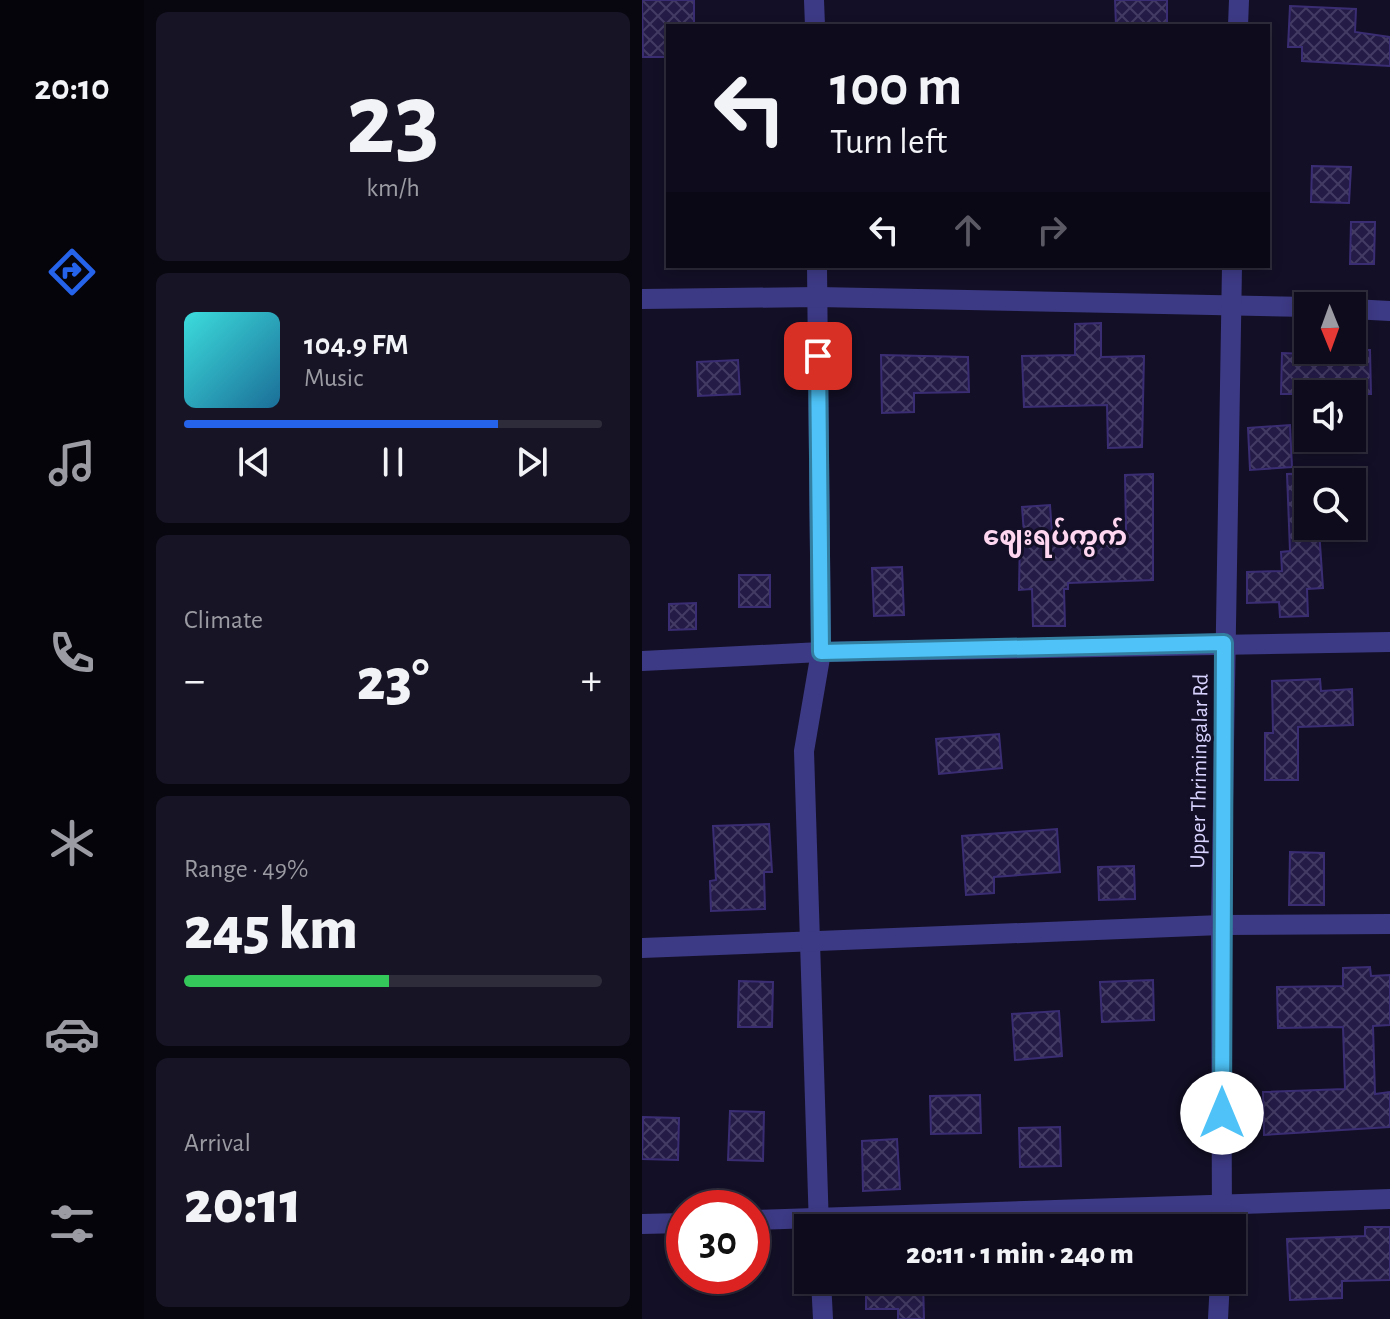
<!DOCTYPE html>
<meta charset="utf-8">
<style>
:root{--surface:#0e0b1c;--page:#171425;--text:#f1f3f6;--muted:#9b9ba3;--line:#2e2b3b;--accent:#2563eb}
body{margin:0;font-family:"Alegreya Sans","Noto Sans Myanmar",sans-serif;background:var(--page);color:var(--text);height:100vh;display:flex;flex-direction:column;font-size:30px;white-space:nowrap}
*{box-sizing:border-box;margin:0}
p{font-size:26px;color:var(--muted)}
.icon{flex:none;width:44px;height:44px;fill:none;stroke:currentColor;stroke-width:2;stroke-linecap:round;stroke-linejoin:round}
.map{position:relative;flex:1;overflow:hidden}
.panel{display:flex;flex-direction:column;gap:12px;padding:12px;background:#08060f;width:498px}
.panel>*{flex:none}
.guide{position:absolute;left:24px;top:24px;width:604px;height:244px;border-radius:0px;box-shadow:0 4px 12px #0003,0 0 0 2px var(--line);background:#0e0b1c;color:var(--text);overflow:hidden}
.needle{width:52px;rotate:179deg}
.fabs{position:absolute;left:652px;top:292px;display:grid;gap:16px}
.fabs a{display:grid;place-items:center;width:72px;height:72px;border-radius:0px;background:var(--surface);box-shadow:0 4px 12px #0003,0 0 0 2px var(--line);font-size:40px}
.speed{position:absolute;left:24px;top:1190px;display:flex;gap:16px;font-size:40px;font-weight:700;text-align:center}
.speed>*{display:grid;place-content:center;width:104px;height:104px;border-radius:50%;background:var(--surface);box-shadow:0 4px 12px #0003,0 0 0 2px var(--line);line-height:1}
.speed .limit{border:12px solid #d22;background:#fff;color:#111}
.pin{position:absolute;display:grid;place-items:center;width:68px;height:68px;color:#fff;margin:-34px;border-radius:16px;box-shadow:0 4px 12px #0006}
.me{position:absolute;width:88px;margin:-44px;rotate:0deg;stroke-linejoin:round;filter:drop-shadow(0 0 6px #0008)}
.turn{display:flex;align-items:center;gap:28px;height:168px;padding:0 32px;font-size:36px}
.turn .icon{width:104px;height:104px;stroke-width:2.5}
.turn b{display:block;font-size:56px;line-height:68px}
.lanes{display:flex;align-items:center;height:76px;padding:0 32px;background:#0003;justify-content:center;gap:40px;direction:ltr}
.lanes .off{opacity:.35}
.big{font-size:60px;font-weight:800;line-height:1.1}
.panel .tile{flex:1;display:flex;flex-direction:column;justify-content:center;gap:12px;min-width:0;padding:0 28px;border-radius:12px;background:var(--page)}
.panel .dial{align-items:center;gap:0}
.dial b{font-size:104px;line-height:1}
.song{display:flex;align-items:center;gap:24px}
.cover{width:96px;height:96px;border-radius:12px;background:linear-gradient(135deg,hsl(180 70% 55%),hsl(200 70% 35%))}
.played{height:8px;border-radius:4px;background:linear-gradient(90deg,var(--accent) 75%,var(--line) 75%)}
.keys{display:flex;justify-content:space-around;direction:ltr}
.heat{display:flex;justify-content:space-between;align-items:center;font-size:44px;direction:ltr}
.charge{height:12px;border-radius:6px;background:linear-gradient(90deg,#34c759 49%,var(--line) 0)}
.trip{position:absolute;left:152px;top:1214px;width:452px;height:80px;border-radius:0px;background:var(--surface);box-shadow:0 4px 12px #0003,0 0 0 2px var(--line);font-weight:800;line-height:80px;text-align:center}
main{display:flex;flex:1;min-height:0}
.tab-bar{display:flex;flex-direction:column;width:144px;justify-content:space-around;align-items:center;background:#06040b;color:var(--muted)}
.tab-bar .icon{width:56px;height:56px}
.tab-bar .active{color:var(--accent)}
.tab-bar b{font-size:36px;color:var(--text)}
.map>svg:first-child{display:block}
.building{fill:url(#building-cross-hatch);stroke:#3b2d73;stroke-width:2}
.lines{fill:none;stroke-linecap:round;stroke-linejoin:round}
.minor{stroke:#3d3a85;stroke-width:20}
.route-casing{stroke:#337fa1;stroke-width:20}
.route{stroke:#4fc3f7;stroke-width:14}
.labels{text-anchor:middle;dominant-baseline:central;stroke-width:6;stroke-linejoin:round;paint-order:stroke}
.street-label{font-size:22px;fill:#d9d4ff;stroke:#130f26}
.quarter-label{font-size:26px;font-weight:bold;fill:#ffd6f0;stroke:#130f26}
</style>
<main>
<nav class="tab-bar">
<b>20:10</b>
<svg class="icon active" aria-label="directions" viewBox="0 0 24 24"><path d="M12 3l9 9-9 9-9-9zM9 14v-3h6M13 9l2 2-2 2"/></svg>
<svg class="icon" aria-label="music" viewBox="0 0 24 24"><path d="M9 18V5l10-2v13"/><circle cx="6" cy="18" r="3"/><circle cx="16" cy="16" r="3"/></svg>
<svg class="icon" aria-label="phone" viewBox="0 0 24 24"><path d="M5 4h4l2 5-3 2q2 4 5 5l2-3 5 2v4C11 20 4 13 5 4z"/></svg>
<svg class="icon" aria-label="climate" viewBox="0 0 24 24"><path d="M12 3v18M4 7l16 10M4 17L20 7"/></svg>
<svg class="icon" aria-label="car" viewBox="0 0 24 24"><path d="M5 17H2v-5l4-1 3-4h7l3 4 3 1v5h-3M9 17h6M6 11h13"/><circle cx="7" cy="17" r="2"/><circle cx="17" cy="17" r="2"/></svg>
<svg class="icon" aria-label="filters" viewBox="0 0 24 24"><path d="M4 7h16M4 17h16"/><circle cx="9" cy="7" r="2"/><circle cx="15" cy="17" r="2"/></svg>
</nav>
<section class="panel">
<div class="tile dial"><b>23</b><p>km/h</p></div>
<div class="tile">
<div class="song"><i class="cover"></i><div><b>104.9 FM</b><p>Music</p></div></div>
<div class="played"></div>
<div class="keys"><svg class="icon" aria-label="previous" viewBox="0 0 24 24"><path d="M18 5L8 12l10 7zM5 5v14"/></svg><svg class="icon" aria-label="pause" viewBox="0 0 24 24"><path d="M8 5v14M16 5v14"/></svg><svg class="icon" aria-label="next" viewBox="0 0 24 24"><path d="M6 5l10 7-10 7zM19 5v14"/></svg></div>
</div>
<div class="tile"><p>Climate</p>
<div class="heat"><a>−</a><b class="big">23°</b><a>+</a></div>
</div>
<div class="tile"><p>Range · 49%</p><b class="big">245 km</b><div class="charge"></div></div>
<div class="tile"><p>Arrival</p><b class="big">20:11</b></div>
</section>
<div class="map">
<svg width="748" height="1319" viewBox="0 0 748 1319">
<defs>
<pattern id="building-cross-hatch" width="8" height="8" patternUnits="userSpaceOnUse" patternTransform="scale(2)"><rect width="8" height="8" fill="#241b47"/><path d="M0 0l8 8M0 8l8-8" fill="none" stroke="#433b63"/></pattern>
</defs>
<rect width="100%" height="100%" fill="#130f26"/>
<!-- building -->
<g class="building">
<polygon points="0,0 52,0 52,26 26,26 26,57 1,57"/>
<polygon points="473,0 525,0 525,24 474,26"/>
<polygon points="648,6 714,9 713,32 748,37 748,66 660,61 660,47 646,47"/>
<polygon points="670,166 709,167 707,203 669,202"/>
<polygon points="709,222 733,222 732,264 708,264"/>
<polygon points="459,323 459,357 502,356 500,447 466,448 465,405 382,407 380,356 433,355 433,324"/>
<polygon points="693,350 728,350 729,394 639,394 640,353 693,355"/>
<polygon points="239,355 326,357 327,392 272,393 272,412 240,413"/>
<polygon points="96,360 98,394 56,396 55,362"/>
<polygon points="648,425 650,467 608,470 606,428"/>
<polygon points="701,472 701,482 666,482 666,526 703,528 677,529 681,588 665,589 666,616 638,617 637,602 605,603 605,572 640,571 639,552 648,551 645,474"/>
<polygon points="511,474 511,580 426,583 426,589 422,589 423,626 391,626 390,589 377,590 378,534 382,534 380,507 408,505 410,533 484,530 483,475"/>
<polygon points="260,567 262,615 232,616 230,568"/>
<rect x="97" y="575" width="31" height="32"/>
<polygon points="54,603 54,629 27,630 27,604"/>
<polygon points="678,679 679,691 710,689 711,725 656,727 656,780 623,780 623,733 631,733 630,681"/>
<polygon points="357,734 360,768 297,774 294,739"/>
<polygon points="127,824 130,872 122,872 123,909 69,911 68,881 74,880 71,826"/>
<polygon points="415,829 418,872 352,877 352,893 324,895 320,836"/>
<polygon points="648,852 682,853 682,905 647,905"/>
<polygon points="492,866 493,899 457,900 456,867"/>
<polygon points="728,967 729,976 748,975 748,1025 731,1026 733,1094 748,1092 748,1127 622,1135 621,1092 703,1089 701,1027 636,1028 635,987 701,986 701,968"/>
<polygon points="511,980 512,1020 460,1022 458,982"/>
<polygon points="97,981 131,982 130,1027 96,1027"/>
<polygon points="417,1011 420,1056 373,1060 370,1014"/>
<polygon points="338,1095 339,1133 289,1134 288,1096"/>
<polygon points="88,1111 122,1112 121,1161 86,1160"/>
<polygon points="1,1117 37,1118 36,1160 0,1159"/>
<polygon points="418,1127 419,1166 378,1167 377,1128"/>
<polygon points="255,1139 258,1189 221,1191 220,1141"/>
<polygon points="723,1227 748,1227 748,1280 700,1281 700,1298 648,1300 645,1239 723,1236"/>
<polygon points="224,1280 281,1280 282,1319 256,1319 256,1309 224,1309"/>
</g>
<g class="lines">
<!-- minor -->
<g class="minor">
<polyline points="172,0 173,26"/>
<polyline points="596,26 597,0"/>
<polyline points="175,266 179,652 162,751 177,1228"/>
<polyline points="0,299 176,297 666,307"/>
<polyline points="710,309 748,311"/>
<polyline points="0,661 179,652 748,642"/>
<polyline points="0,948 579,925 748,924"/>
<polyline points="110,1220 748,1199"/>
<polyline points="0,1224 42,1223"/>
<polyline points="580,1228 579,925 590,266"/>
<polyline points="179,1280 181,1319"/>
<polyline points="576,1319 578,1280"/>
</g>
</g>
<g class="lines">
<defs>
<polyline id="route" points="176,356 179,652 582,643 580,1113"/>
</defs>
<!-- route casing -->
<use href="#route" class="route-casing"/>
<!-- route -->
<use href="#route" class="route"/>
</g>
<g class="labels">
<!-- street labels -->
<g class="street-label">
<text transform="translate(557 771) rotate(-89)">Upper Thrimingalar Rd</text>
</g>
<!-- quarter labels -->
<g class="quarter-label">
<text x="413" y="537">ဈေးရပ်ကွက်</text>
</g>
</g>
</svg>
<div class="fabs">
<a><svg class="needle" viewBox="-14 -14 28 28"><path d="M0-13l5 13h-10z" fill="#e53935"/><path d="M0 13l5-13h-10z" fill="#9b9ba3"/></svg></a>
<a><svg class="icon" aria-label="sound" viewBox="0 0 24 24"><path d="M4 9h4l5-4v14l-5-4H4zM17 9q2 3 0 6"/></svg></a>
<a><svg class="icon" aria-label="search" viewBox="0 0 24 24"><circle cx="10" cy="10" r="6"/><path d="M15 15l6 6"/></svg></a>
</div>
<div class="speed"><div class="limit">30</div></div>
<div class="pin" style="left:176px;top:356px;background:#d93025"><svg class="icon" aria-label="arrive" viewBox="0 0 24 24"><path d="M6 21V4h12l-3 4 3 4H6"/></svg></div>
<svg class="me" style="left:580px;top:1113px" viewBox="-20 -20 40 40"><circle r="19" fill="#fff"/><path d="M0-13L10 11 0 6-10 11z" fill="#4fc3f7"/></svg>
<div class="trip">20:11 · 1 min · 240 m</div>
<div class="guide">
<div class="turn"><svg class="icon" aria-label="left" viewBox="0 0 24 24"><path d="M17 20v-9H6M10 6l-5 5 5 5"/></svg><div><b>100 m</b>Turn left</div></div>
<div class="lanes"><svg class="icon" aria-label="left" viewBox="0 0 24 24"><path d="M17 20v-9H6M10 6l-5 5 5 5"/></svg><svg class="icon off" aria-label="ahead" viewBox="0 0 24 24"><path d="M12 20V5M6 11l6-6 6 6"/></svg><svg class="icon off" aria-label="right" viewBox="0 0 24 24"><path d="M7 20v-9h11M14 6l5 5-5 5"/></svg></div>
</div>
</div>
</main>
